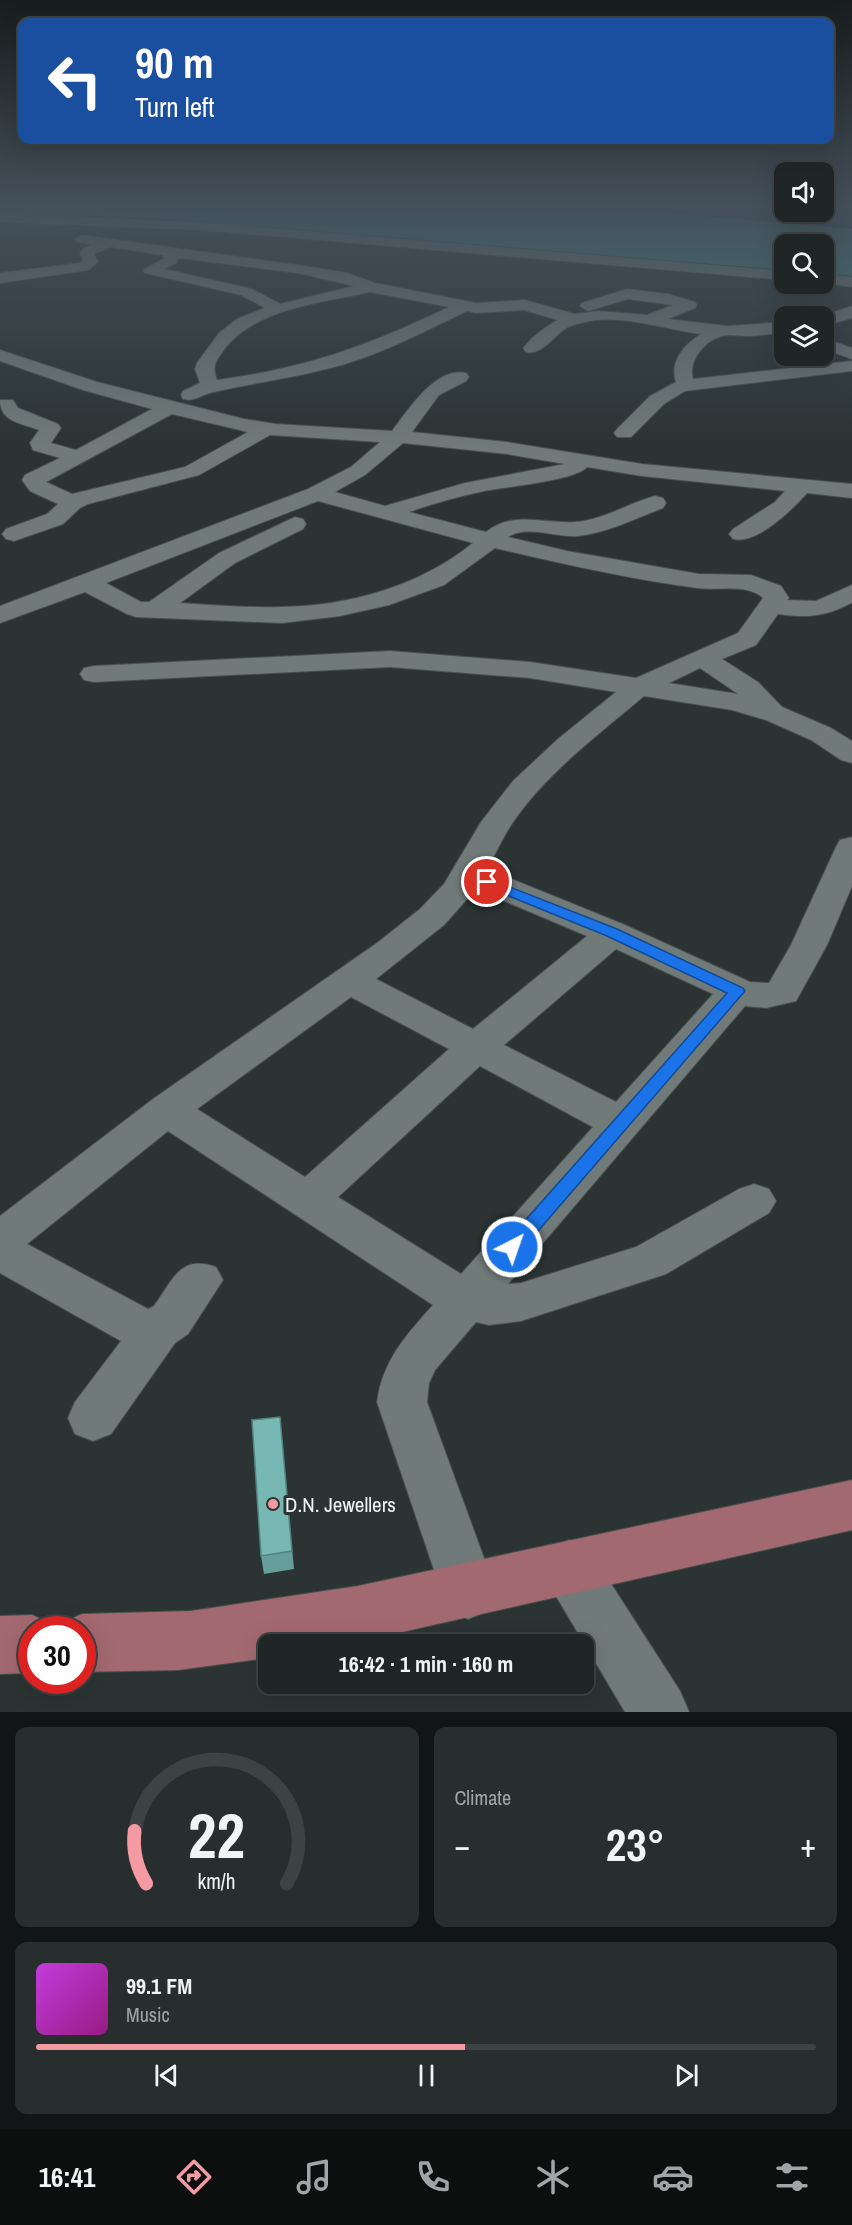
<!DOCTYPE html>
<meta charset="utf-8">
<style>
:root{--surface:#202626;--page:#282e2e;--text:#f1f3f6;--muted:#a2a5a7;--line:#3d4343;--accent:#f49aa3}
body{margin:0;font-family:"Archivo Narrow",sans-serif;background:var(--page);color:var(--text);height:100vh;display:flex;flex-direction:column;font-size:22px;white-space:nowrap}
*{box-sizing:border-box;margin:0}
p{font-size:20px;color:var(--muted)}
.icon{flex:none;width:33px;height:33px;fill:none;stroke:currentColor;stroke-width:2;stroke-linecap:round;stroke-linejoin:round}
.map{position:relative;height:1712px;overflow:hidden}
.side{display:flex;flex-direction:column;gap:15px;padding:15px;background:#121515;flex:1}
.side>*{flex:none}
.top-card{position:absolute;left:18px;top:18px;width:816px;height:126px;border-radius:12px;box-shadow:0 6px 24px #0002,0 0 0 2px var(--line);background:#1a4fa0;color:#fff;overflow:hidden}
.buttons{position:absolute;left:774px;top:162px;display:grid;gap:12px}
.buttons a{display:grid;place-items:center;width:60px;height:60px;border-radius:12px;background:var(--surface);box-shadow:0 6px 24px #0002,0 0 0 2px var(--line);font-size:30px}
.speed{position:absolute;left:18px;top:1616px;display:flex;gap:12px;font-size:30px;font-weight:700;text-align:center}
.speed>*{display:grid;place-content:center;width:78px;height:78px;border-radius:50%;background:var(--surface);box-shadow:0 6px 24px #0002,0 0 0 2px var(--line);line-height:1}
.speed .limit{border:9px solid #d22;background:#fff;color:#111}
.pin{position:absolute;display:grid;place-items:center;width:51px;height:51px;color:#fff;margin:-26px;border:3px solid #fff;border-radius:50%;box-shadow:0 2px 6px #0007}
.me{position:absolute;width:66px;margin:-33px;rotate:41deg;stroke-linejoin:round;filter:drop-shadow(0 0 4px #0008)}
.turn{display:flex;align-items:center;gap:21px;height:126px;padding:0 18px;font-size:27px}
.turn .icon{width:78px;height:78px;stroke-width:2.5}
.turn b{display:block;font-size:42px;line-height:51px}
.big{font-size:45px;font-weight:700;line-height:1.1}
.side .card{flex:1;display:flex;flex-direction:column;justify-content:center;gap:9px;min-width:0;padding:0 21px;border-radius:12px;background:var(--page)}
.side .dial{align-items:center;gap:0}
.dial svg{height:156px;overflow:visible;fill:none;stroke:var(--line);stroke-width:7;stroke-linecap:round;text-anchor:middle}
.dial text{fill:var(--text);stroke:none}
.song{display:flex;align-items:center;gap:18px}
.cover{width:72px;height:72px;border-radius:9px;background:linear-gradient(135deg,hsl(290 70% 55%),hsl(310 70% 35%))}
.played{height:6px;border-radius:3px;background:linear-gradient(90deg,var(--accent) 55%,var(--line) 55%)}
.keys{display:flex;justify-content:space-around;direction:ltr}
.heat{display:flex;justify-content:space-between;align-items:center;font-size:33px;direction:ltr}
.side .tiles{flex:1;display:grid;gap:15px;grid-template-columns:1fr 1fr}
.card:last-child{grid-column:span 2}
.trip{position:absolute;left:258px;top:1634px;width:336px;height:60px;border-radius:12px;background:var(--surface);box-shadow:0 6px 24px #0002,0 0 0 2px var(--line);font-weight:700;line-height:60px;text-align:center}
.menu{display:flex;height:96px;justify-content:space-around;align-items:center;background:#0d0f0f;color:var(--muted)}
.menu .icon{width:42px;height:42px}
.menu .selected{color:var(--accent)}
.menu b{font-size:27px;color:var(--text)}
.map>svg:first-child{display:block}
.water{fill:#438481}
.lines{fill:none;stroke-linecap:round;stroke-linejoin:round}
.minor-casing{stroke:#484f4f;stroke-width:2}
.major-casing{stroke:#484f4f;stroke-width:2}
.minor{fill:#707a79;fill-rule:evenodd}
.major{fill:#a36971;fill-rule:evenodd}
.wall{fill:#669e9b}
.building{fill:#77b8b4;stroke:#53817e;stroke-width:1.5}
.route{fill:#1a73e8;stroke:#114b97;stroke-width:1.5}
.poi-dot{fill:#f49aa3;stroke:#2b3333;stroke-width:2}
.labels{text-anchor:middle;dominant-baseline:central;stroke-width:6;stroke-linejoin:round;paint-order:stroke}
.near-poi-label{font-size:21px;fill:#eff4f4;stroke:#2b3333;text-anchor:start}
</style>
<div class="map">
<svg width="852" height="1712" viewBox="0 0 852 1712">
<rect width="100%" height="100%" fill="#2b3333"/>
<!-- water -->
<path class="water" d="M0 207H602L852 229V276L824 274V244H784V270C650 259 515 250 381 238 255 227 127 212 0 214Z"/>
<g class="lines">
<defs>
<g id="minor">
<polygon points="0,214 201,222 784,271 784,280 201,230 0,222"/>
<path d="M82 235 298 265 347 273 375 283 476 303 525 300 575 314 599 311 647 315 673 305 628 299 588 311 580 306 582 303 627 289 668 294 695 302 697 305 695 308 668 319 727 326 784 322V332C772 334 759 336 746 336 739 336 729 334 722 336 704 341 688 361 693 379L852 361V371L685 391 664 404 631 437H617L614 433 617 429 650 396 676 382C669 361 685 344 701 334 668 330 618 313 585 322 580 323 573 325 568 327 554 335 542 356 526 352L523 348C533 336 545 327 558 320L524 310 476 313 467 311C427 330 388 351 345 364 301 377 257 382 214 392 202 394 196 402 183 399L181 395 183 391 200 383 195 369 197 363 219 333 237 319 265 308 241 295 145 273 143 270 165 258 162 255 111 247 94 254 98 262 89 270 0 283V273L80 263 83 261 80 254 84 248 92 245 77 242 75 239ZM179 258 298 273 354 286 280 304 252 289 164 269 176 263ZM370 292 449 307C368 346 306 368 217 380 212 367 215 362 223 351 254 308 322 303 370 292Z"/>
<polygon points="824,274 852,277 852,287 824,283"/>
<polygon points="852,306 852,318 824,326 822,316"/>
<polygon points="824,338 852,348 852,359 824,349"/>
<path d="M0 350 97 382 244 419 276 424 392 431C408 410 436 366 466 373L469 377 466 381 439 395 412 432 507 442 642 464 852 484V498L807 493C792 510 756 545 733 539L729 534 733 529 775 502 785 491 642 476 587 467C575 481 501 487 480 492 456 497 432 504 409 512L486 532C514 510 543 524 575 522 603 520 629 503 655 496L663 498 666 503 663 508C636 518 607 533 578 536 556 538 527 524 508 537L567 551 699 574 751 575 781 586 789 598 787 600 816 601 852 585V603L849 604C825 617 804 618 778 614L756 645 722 659 758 682 782 707 831 728 852 741V763L841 760 811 740 766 720 732 710 644 696C598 735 545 774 511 825 502 839 495 855 487 869L625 925 750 982 769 983 791 945 836 847 840 840 852 837V886L827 945 796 1001 766 1008 745 1006 508 1284 521 1283 636 1247 739 1189 754 1184 769 1189 776 1201 769 1213 666 1274 521 1321 489 1325 476 1322 435 1370 429 1383 427 1402 496 1591 488 1611 468 1619 448 1611 377 1402C382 1361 407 1334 433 1305L168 1131 27 1244 148 1309 154 1306C173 1280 180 1254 216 1267L223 1280 188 1334 175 1343 111 1434 93 1441 75 1434 68 1418 75 1402 121 1341 0 1273V1216L153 1099 377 943 420 909 444 884 481 822 513 781 558 739 616 692 530 678 390 667 94 682 84 680 80 674 84 668 94 666 390 651 530 662 636 678 738 633 763 598C747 583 718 591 697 588 629 579 562 564 495 548L444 585 389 605 340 616 282 623 136 617 127 614 85 592 0 623V606L308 489 351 467 380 442 270 435 199 475 88 504 80 508 63 524 14 541 6 539 2 534 6 529 47 514 58 504 30 491 22 480 25 475 60 458 33 450 30 443 39 430C21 423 0 422 0 400H13L18 408 58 424 61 428 51 443 76 450 152 409 83 390 0 361ZM172 414 248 432 185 467 72 494 46 482ZM403 443 507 454 565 464 465 483 385 506 335 492 365 475ZM318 501 473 543C420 586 349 606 281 607 247 608 213 605 180 603L235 563 303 529 306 524 303 519 295 517 219 553 149 602H141L106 583ZM700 668 738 694 669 683ZM476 889 587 936 473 1029 376 979 444 925ZM616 949 713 994 616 1102 504 1045ZM351 997 449 1049 305 1177 197 1109ZM480 1066 593 1127 461 1274 338 1197Z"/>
<polygon points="569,1540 588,1548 680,1691 689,1712 625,1712 550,1586 542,1567 550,1548"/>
</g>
<g id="major">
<polygon points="852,1480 852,1530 358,1642 268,1644 268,1658 178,1670 82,1672 82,1629 59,1629 62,1623 82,1614 191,1611 358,1586"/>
<polygon points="32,1615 52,1624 54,1629 32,1629 32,1673 0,1674 0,1616"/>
</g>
</defs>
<!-- minor casing -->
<use href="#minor" class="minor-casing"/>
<!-- major casing -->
<use href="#major" class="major-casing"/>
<!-- minor -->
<use href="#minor" class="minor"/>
<!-- major -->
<use href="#major" class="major"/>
</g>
<!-- wall -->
<polygon class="wall" points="280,1417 294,1569 264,1574 261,1556"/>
<!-- building -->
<polygon class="building" points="280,1417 292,1551 261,1556 252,1420"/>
<!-- sky -->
<linearGradient id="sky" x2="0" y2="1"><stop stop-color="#181c1c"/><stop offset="0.46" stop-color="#44505b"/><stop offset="1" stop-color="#44505b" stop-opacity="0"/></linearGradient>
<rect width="852" height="447" fill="url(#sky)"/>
<!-- route -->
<polygon class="route" points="487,878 617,929 743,988 745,991 519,1253 512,1255 506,1253 503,1247 506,1242 727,993 607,936 482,885 480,882 482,879"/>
<!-- markers -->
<circle class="poi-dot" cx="273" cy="1504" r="6"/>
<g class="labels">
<!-- near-poi labels -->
<g class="near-poi-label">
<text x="285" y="1504">D.N. Jewellers</text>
</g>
</g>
</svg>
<div class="buttons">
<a><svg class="icon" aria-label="sound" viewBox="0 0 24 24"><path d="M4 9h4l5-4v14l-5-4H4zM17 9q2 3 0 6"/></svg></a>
<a><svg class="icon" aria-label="search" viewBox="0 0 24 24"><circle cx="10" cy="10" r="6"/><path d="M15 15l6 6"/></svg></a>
<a><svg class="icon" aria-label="layers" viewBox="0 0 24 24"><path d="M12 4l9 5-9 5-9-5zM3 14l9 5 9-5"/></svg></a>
</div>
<div class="speed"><div class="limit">30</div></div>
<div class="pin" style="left:487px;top:882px;background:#d93025"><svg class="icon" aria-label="arrive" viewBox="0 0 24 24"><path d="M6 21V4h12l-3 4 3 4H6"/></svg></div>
<svg class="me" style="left:512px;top:1247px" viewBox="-20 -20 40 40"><circle r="17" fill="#1a73e8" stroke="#fff" stroke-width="3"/><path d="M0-11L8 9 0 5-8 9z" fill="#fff"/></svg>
<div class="trip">16:42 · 1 min · 160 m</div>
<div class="top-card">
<div class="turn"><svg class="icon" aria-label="left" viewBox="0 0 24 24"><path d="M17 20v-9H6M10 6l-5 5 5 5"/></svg><div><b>90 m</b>Turn left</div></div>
</div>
</div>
<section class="side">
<div class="tiles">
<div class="card dial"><svg viewBox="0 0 100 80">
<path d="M14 69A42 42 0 1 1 86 69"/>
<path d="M14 69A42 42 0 0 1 8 42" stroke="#f49aa3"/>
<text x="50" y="56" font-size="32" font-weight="700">22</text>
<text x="50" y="72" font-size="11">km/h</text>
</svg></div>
<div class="card"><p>Climate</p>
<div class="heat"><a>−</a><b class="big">23°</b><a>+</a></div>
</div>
<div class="card">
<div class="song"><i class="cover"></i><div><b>99.1 FM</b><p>Music</p></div></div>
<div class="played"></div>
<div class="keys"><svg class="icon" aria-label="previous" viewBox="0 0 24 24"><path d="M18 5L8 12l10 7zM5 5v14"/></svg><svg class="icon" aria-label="pause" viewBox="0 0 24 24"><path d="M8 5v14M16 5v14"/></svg><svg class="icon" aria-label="next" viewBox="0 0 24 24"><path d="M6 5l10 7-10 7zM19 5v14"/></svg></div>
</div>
</div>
</section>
<nav class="menu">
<b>16:41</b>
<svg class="icon selected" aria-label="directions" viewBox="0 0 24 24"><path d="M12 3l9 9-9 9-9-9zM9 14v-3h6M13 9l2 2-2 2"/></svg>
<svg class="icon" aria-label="music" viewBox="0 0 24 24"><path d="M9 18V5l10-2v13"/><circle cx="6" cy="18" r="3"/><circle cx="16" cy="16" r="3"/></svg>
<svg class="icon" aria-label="phone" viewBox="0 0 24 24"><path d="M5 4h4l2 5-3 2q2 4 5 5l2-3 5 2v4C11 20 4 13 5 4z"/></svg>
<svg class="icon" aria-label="climate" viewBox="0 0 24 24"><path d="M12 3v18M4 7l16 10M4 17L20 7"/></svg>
<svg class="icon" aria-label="car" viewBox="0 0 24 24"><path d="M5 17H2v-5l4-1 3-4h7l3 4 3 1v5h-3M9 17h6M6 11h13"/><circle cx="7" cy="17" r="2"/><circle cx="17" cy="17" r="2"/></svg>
<svg class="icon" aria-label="filters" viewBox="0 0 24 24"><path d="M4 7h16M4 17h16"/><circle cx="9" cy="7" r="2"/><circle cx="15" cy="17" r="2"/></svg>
</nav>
